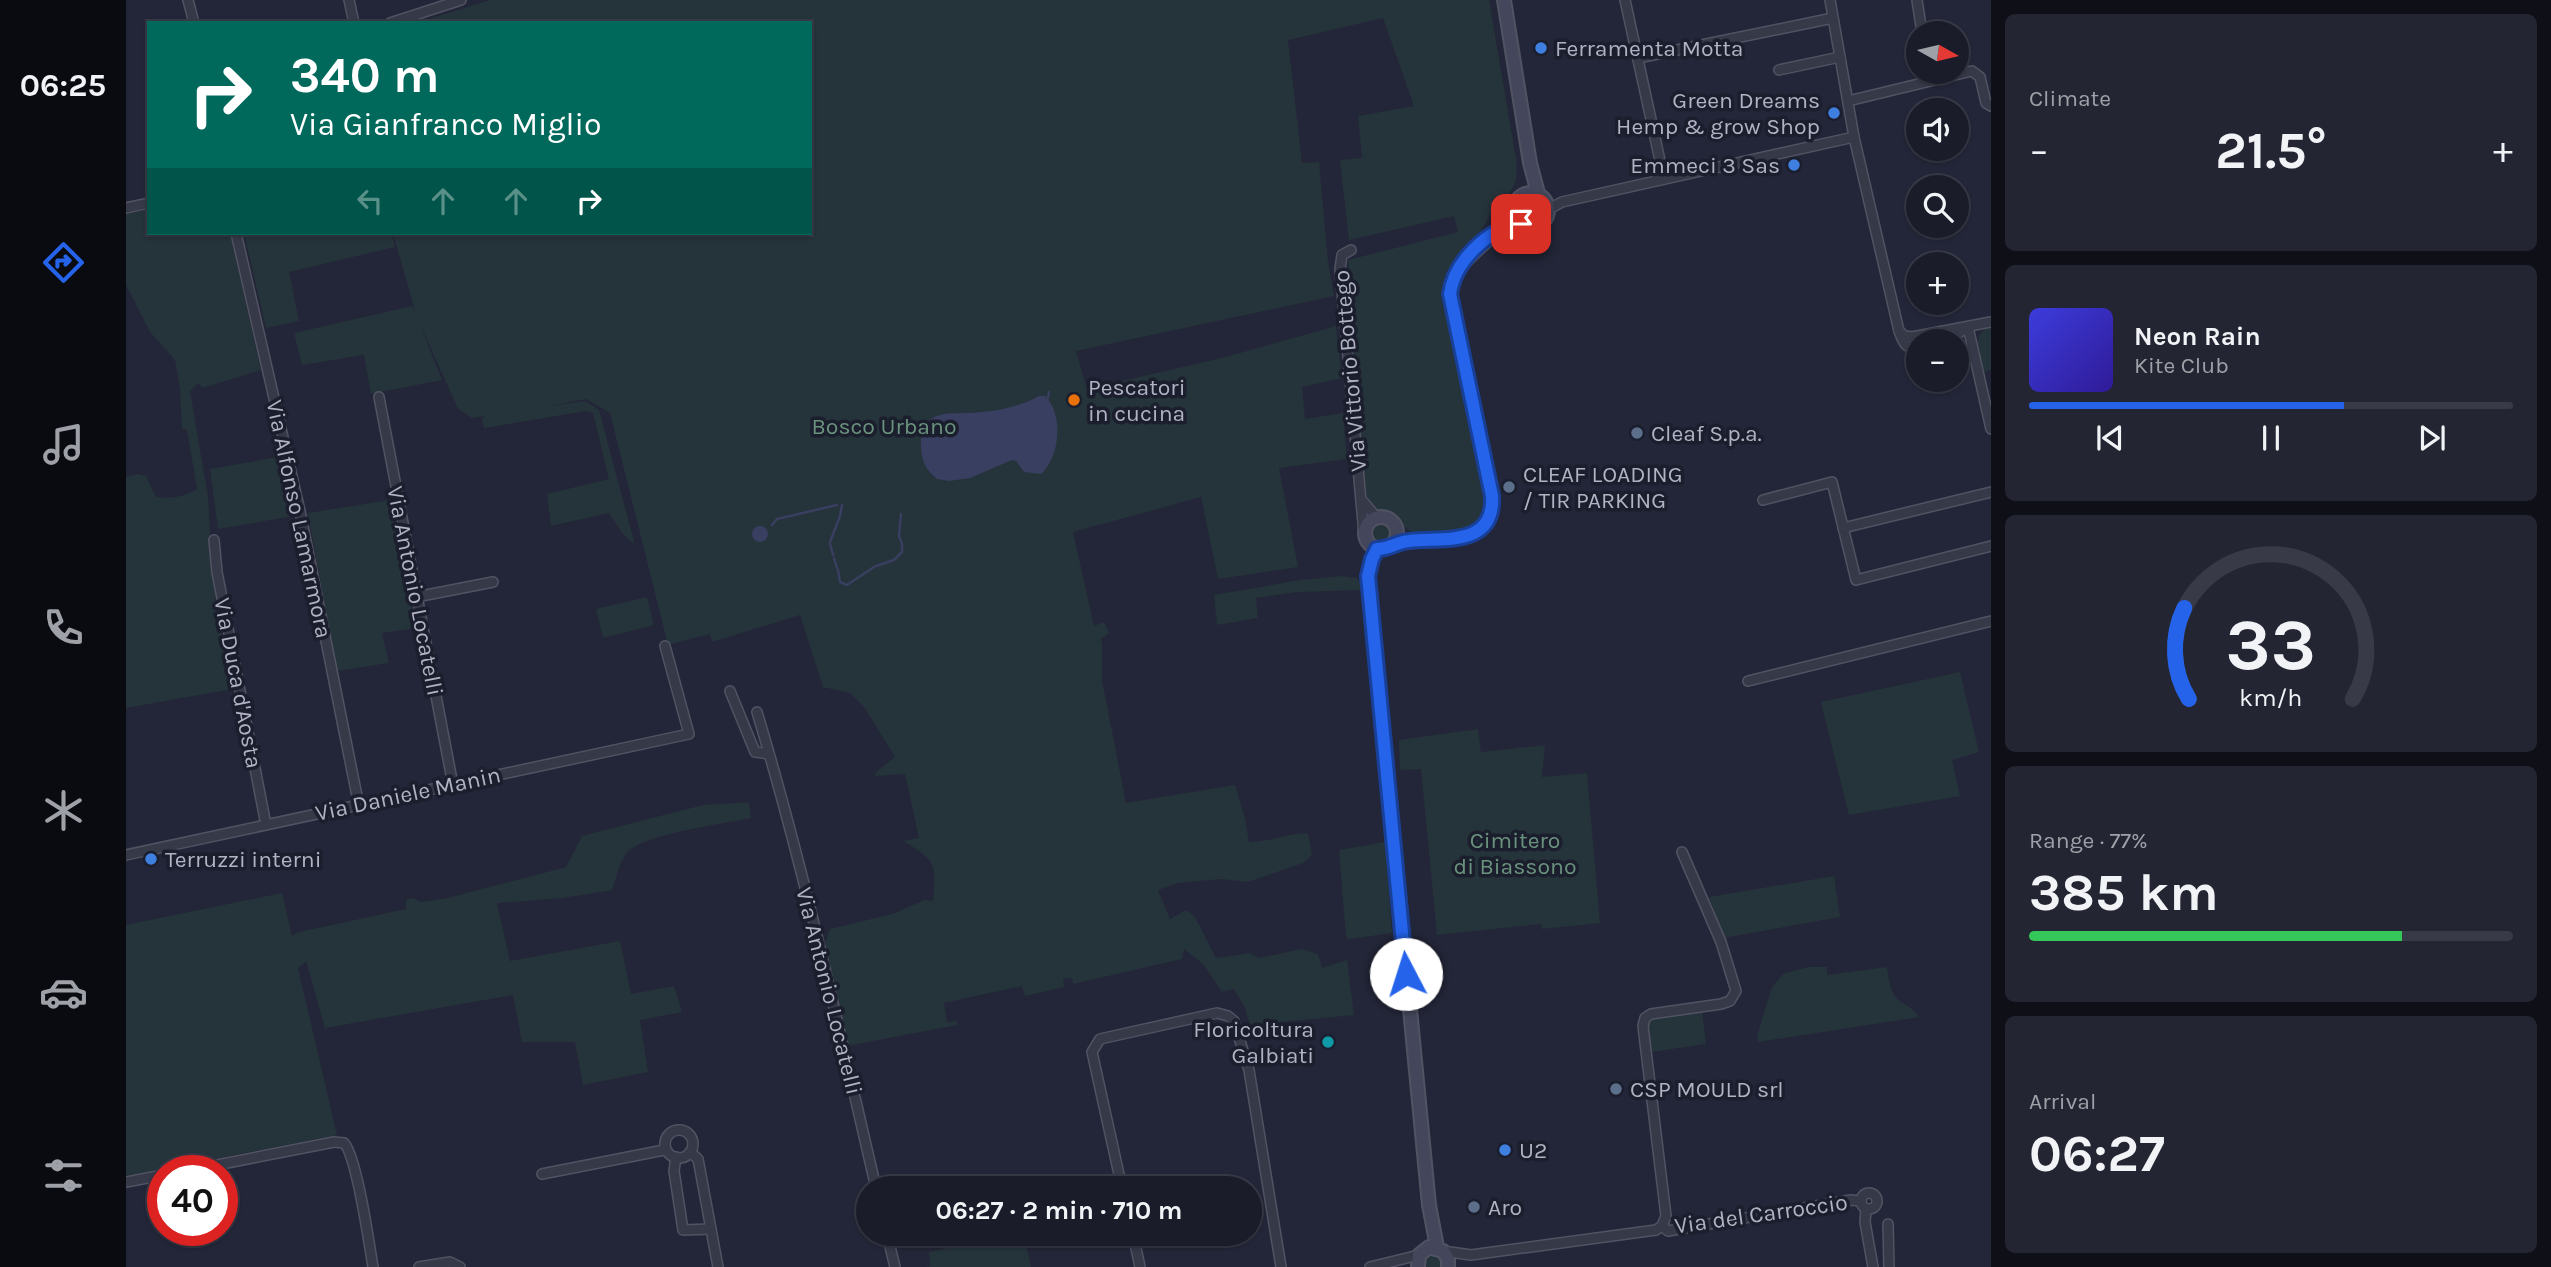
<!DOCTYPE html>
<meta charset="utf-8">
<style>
:root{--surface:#1a1c2a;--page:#232532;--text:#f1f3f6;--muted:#9fa1a8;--line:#383a47;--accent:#2563eb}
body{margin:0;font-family:Karla,sans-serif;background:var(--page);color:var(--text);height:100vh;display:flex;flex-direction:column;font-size:26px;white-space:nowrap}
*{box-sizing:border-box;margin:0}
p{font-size:23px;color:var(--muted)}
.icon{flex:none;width:38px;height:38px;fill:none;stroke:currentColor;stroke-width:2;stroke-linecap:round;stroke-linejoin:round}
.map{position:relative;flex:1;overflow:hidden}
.drawer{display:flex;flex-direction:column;gap:14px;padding:14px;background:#0e0f17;width:560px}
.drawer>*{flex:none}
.hud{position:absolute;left:21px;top:21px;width:665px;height:214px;border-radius:0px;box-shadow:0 2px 5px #0004,0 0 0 2px var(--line);background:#00695c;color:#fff;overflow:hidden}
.needle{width:46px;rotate:98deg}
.buttons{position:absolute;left:1780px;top:21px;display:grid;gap:14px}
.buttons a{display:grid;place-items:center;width:63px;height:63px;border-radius:50%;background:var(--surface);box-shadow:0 2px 5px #0004,0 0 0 2px var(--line);font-size:35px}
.speed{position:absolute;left:21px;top:1155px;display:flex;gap:14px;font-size:35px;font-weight:700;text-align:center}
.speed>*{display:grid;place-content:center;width:91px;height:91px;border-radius:50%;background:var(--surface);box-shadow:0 2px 5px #0004,0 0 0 2px var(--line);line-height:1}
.speed .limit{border:10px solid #d22;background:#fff;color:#111}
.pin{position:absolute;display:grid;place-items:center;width:60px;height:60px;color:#fff;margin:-30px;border-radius:14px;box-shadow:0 4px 10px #0006}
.me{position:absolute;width:77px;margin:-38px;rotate:355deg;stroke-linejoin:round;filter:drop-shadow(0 0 5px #0008)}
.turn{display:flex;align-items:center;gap:24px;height:147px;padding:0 28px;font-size:32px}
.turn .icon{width:91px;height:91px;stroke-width:2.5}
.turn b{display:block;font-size:49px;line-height:60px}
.lanes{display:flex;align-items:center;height:66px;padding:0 28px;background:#0003;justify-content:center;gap:35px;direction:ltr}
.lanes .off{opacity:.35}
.big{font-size:52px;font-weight:700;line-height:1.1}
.drawer .card{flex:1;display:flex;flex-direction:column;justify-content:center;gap:10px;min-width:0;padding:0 24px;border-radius:10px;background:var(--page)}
.drawer .dial{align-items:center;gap:0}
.dial svg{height:182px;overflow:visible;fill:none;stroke:var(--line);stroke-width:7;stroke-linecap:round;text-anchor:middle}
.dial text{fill:var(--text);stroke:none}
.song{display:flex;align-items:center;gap:21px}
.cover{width:84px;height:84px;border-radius:10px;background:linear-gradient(135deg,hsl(240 70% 55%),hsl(250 70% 35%))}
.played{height:7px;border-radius:4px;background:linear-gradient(90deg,var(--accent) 65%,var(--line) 65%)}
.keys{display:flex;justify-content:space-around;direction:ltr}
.heat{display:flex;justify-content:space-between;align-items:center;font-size:38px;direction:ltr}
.charge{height:10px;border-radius:5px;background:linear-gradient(90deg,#34c759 77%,var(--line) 0)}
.trip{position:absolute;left:730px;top:1176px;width:406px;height:70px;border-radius:35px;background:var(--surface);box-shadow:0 2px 5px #0004,0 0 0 2px var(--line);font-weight:700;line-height:70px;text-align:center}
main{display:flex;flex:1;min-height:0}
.menu{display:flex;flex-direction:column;width:126px;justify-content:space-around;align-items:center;background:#0a0b11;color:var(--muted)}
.menu .icon{width:49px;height:49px}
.menu .current{color:var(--accent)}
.menu b{font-size:32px;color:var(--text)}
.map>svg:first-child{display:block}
.green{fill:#25333a}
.water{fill:#393f60}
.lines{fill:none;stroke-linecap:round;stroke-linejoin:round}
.stream{stroke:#393f60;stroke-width:2.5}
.street-casing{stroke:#515363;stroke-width:12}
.secondary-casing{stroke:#515363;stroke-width:16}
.street{stroke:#363948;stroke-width:9}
.secondary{stroke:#44475b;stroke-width:12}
.route-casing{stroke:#184099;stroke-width:18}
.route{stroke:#2563eb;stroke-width:12}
.shop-dot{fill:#3f7fe0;stroke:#1b1e2d;stroke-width:2.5}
.food-dot{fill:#e8710a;stroke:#1b1e2d;stroke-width:2.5}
.service-dot{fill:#5c6f8a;stroke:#1b1e2d;stroke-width:2.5}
.culture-dot{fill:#0f9aa8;stroke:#1b1e2d;stroke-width:2.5}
.labels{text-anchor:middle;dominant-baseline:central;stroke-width:7;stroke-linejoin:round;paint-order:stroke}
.poi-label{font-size:23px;fill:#b1b3c4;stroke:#1b1e2d;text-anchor:start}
.street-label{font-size:23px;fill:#b1b3c4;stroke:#1b1e2d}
.park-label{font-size:23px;fill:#6a937e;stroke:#1b1e2d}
</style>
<main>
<nav class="menu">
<b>06:25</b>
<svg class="icon current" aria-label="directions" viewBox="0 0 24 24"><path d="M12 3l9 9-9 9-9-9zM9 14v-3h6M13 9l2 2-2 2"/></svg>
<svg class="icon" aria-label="music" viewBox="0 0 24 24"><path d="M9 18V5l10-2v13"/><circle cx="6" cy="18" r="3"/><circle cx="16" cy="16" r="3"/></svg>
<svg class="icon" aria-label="phone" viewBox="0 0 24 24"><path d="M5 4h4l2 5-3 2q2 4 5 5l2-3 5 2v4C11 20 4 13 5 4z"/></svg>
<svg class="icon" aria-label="climate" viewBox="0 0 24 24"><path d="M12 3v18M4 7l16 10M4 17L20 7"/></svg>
<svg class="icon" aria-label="car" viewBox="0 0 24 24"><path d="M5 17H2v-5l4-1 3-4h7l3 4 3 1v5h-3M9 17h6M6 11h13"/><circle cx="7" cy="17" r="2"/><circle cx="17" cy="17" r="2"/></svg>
<svg class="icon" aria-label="filters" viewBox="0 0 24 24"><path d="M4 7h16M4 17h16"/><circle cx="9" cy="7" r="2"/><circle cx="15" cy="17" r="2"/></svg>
</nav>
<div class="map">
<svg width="1865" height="1267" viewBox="0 0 1865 1267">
<rect width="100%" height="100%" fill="#232638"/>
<!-- green -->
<g class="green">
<path d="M364 0H1363L1391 165C1391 187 1385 192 1370 207 1365 212 1362 220 1358 226 1336 257 1321 261 1318 302L1359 495C1358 526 1341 530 1314 534 1305 535 1295 537 1287 533 1270 524 1271 513 1249 511L1237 487 1222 260 1332 232 1328 216 1223 240 1214 160 1236 158 1232 116 1288 106 1257 18 1162 40 1176 163 1193 162 1202 262 1208 296 950 351 961 389 1096 358 1210 326 1216 378 1176 387 1179 419 1217 413 1221 459 1153 468 1172 567 1092 579 1075 497 947 532 968 626 978 622 983 633 974 640 976 642V680L1000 803 1109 785 1119 818 1123 842C1144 842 1161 833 1182 833L1186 855 1177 863 1122 882 1095 879 1052 883 1032 890 1044 919 1060 910 1069 917 1090 958 1124 953 1133 958 1176 949 1192 954 1196 968 1221 960 1228 1015 1124 1025 1119 1008 1108 989 1096 992 1077 964 1058 949 1056 959 947 984 946 978 937 979 938 987 899 996 896 986 818 1003 821 1022 831 1021V1025L721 1046 698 947 704 929 766 914 799 900 807 901C810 862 810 861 777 841L793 838 779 774 749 776 750 772 769 757 738 707 724 693 697 687 674 615 586 642 584 634 542 645 484 413 460 399 423 406 459 401 473 410 509 545 497 534 483 513 425 526 421 494 483 479 467 413 460 411 358 428 356 420 358 416 346 418 332 409 293 322 316 380 245 394 238 355 176 365 168 333 286 306 289 311 267 233H684V23H290Z"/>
<circle cx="1407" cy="209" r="11"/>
<path d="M23 210V233H104L135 370 77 388 72 383 64 391 82 497 86 567 91 610 106 689 0 708V477L11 474 20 476 30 497C46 499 57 497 71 489L61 430 56 429 54 389 49 360 24 332 0 285V214Z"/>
<polygon points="118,233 265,233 269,247 163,272 173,321 140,328"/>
<path d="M1865 327V370L1858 372C1855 356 1843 332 1865 327Z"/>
<polygon points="152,457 168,516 92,529 84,469"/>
<polygon points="264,500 290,628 256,633 263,663 211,671 182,513"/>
<circle cx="1255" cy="533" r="11"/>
<polygon points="1215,576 1231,578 1239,590 1171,592 1130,598 1132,618 1091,625 1088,595 1174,580"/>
<polygon points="521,597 528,625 477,638 470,609"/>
<polygon points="1834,672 1853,752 1826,760 1834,796 1723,815 1695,702"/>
<polygon points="1352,729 1355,752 1419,745 1416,777 1461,773 1474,923 1416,929 1415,924 1311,935 1295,769 1274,770 1273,740"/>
<path d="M623 802 625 818C599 824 514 834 500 854 493 864 490 879 486 890L437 898 371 903 384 961 494 941 505 994 548 986 556 1012 514 1020 522 1072 457 1085 449 1042H396L387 995 199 1028 180 961 172 968 211 1135 0 1176V925L156 893 166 936 173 932 280 909V900L287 898 295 902 322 898 440 867 456 836 577 805Z"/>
<polygon points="1259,842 1266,933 1224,939 1220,937 1213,850"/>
<polygon points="1708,876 1714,917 1598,938 1583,897"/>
<path d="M1682 967H1701V975L1761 967C1762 978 1765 995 1774 1001 1782 1007 1787 1008 1793 1017L1632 1042 1631 1036 1646 987 1657 974Z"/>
<polygon points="1576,1011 1580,1044 1525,1052 1522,1022 1526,1018"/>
<polygon points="864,1239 865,1245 899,1239 905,1267 800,1267 804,1266 803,1252"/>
<polygon points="1301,1252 1316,1257 1317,1267 1295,1267 1297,1255"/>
</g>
<!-- water -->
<g class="water">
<path d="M913 396H919C938 414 934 457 915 474L898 472 890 461 886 460 844 478 823 481 811 479C800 470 795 461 795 446 794 404 829 416 856 412 876 410 895 406 913 396Z"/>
<circle cx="634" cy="534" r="8"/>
</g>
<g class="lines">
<!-- stream -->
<g class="stream">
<polyline points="922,398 923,392"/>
<polyline points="646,525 651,519 711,505"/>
<polyline points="704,542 714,516 716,505"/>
<polyline points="704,544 707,555"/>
<polyline points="708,558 711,568"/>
<polyline points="750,566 768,560 776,552 776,544 773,536 775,514"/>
<polyline points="712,570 714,582 721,585 748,567"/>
</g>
<defs>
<g id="street">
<polyline points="62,0 68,23"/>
<polyline points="223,0 228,23"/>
<polyline points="1499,0 1538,179"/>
<path d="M1704 0 1728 137 1773 331C1777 342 1779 349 1792 348"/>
<polyline points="1791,0 1796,33"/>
<polyline points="264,23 335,0"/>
<polyline points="1512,58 1707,18"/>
<polyline points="1653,70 1714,57"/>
<polyline points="1722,101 1846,71 1854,77 1860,103 1865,106"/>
<polyline points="0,208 23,203"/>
<polyline points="1423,209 1436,202 1728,137"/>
<polyline points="110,233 174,511 233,806"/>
<polyline points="1225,250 1216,255 1214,269 1238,534"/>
<polyline points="1842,327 1865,429"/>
<polyline points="1773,331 1779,336 1786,337 1865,322"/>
<polyline points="1820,341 1842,327"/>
<polyline points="253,397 327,785"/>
<polyline points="1235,499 1250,517"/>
<polyline points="1637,500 1706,482 1730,580 1865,546"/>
<polyline points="1717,528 1865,492"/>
<polyline points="88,540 91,572 140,825"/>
<polyline points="290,597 367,582"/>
<polyline points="1622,681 1865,621"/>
<polyline points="604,691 629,752 643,754"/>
<path d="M631 712C678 869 713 1029 750 1188"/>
<polyline points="0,855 563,734 539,646"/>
<circle cx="553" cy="1144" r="14"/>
<polyline points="564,1152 572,1159 592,1267"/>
<polyline points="550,1157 548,1171 557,1230 585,1229"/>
<path d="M60 1171 208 1142 218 1143C231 1157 243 1243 247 1267"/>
<polyline points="416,1174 538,1150"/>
<polyline points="0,1182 37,1175"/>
<polyline points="996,1188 966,1052 974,1039 1091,1013 1102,1016 1108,1021 1123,1070 1155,1267"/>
<circle cx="1743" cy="1201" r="8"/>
<polyline points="1740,1209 1739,1222 1747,1267"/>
<polyline points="1762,1224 1763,1267"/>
<polyline points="1536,1226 1542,1231 1548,1230 1725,1200 1734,1201"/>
<polyline points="761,1234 769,1267"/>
<polyline points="1007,1234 1014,1267"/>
<polyline points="1317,1251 1345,1255 1530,1230 1536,1226 1540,1216 1517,1026 1519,1018 1525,1014 1595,1004 1604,1001 1610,991 1595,942 1556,852"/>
<polyline points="293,1267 324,1262 334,1267"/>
<polyline points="1244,1267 1293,1255"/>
</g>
<g id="secondary">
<polyline points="1378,0 1404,163 1412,193"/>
<circle cx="1405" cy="210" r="17"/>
<circle cx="1255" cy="533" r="16"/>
<path d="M1268 544C1302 535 1369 553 1366 496L1324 294C1328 266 1346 254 1366 236 1374 228 1381 219 1388 210"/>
<polyline points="1251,549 1246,559 1242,576 1303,1205 1311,1247"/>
<polyline points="1292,1267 1293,1255 1303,1247 1317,1251 1322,1259 1322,1267"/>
</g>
</defs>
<!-- street casing -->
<use href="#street" class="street-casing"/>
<!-- secondary casing -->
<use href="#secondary" class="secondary-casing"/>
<!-- street -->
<use href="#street" class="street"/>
<!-- secondary -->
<use href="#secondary" class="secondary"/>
</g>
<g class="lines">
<defs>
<path id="route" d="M1280 974 1242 576 1246 559 1251 549C1263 549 1271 542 1283 541 1316 537 1369 548 1366 496L1324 294C1328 262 1362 228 1395 224"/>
</defs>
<!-- route casing -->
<use href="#route" class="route-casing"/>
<!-- route -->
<use href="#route" class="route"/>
</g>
<!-- markers -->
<g class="shop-dot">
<circle cx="1415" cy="48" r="7"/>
<circle cx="1708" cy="113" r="7"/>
<circle cx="1668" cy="165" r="7"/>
<circle cx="25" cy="859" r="7"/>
<circle cx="1379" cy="1150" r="7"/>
</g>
<circle class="food-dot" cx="948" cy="400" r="7"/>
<g class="service-dot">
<circle cx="1511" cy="433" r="7"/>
<circle cx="1383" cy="487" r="7"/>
<circle cx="1490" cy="1089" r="7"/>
<circle cx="1348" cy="1207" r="7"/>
</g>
<circle class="culture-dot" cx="1202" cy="1042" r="7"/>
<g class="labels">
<!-- poi labels -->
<g class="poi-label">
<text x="1429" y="48">Ferramenta Motta</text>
<text x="1694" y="100" text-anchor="end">Green Dreams<tspan x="1694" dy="26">Hemp &amp; grow Shop</tspan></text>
<text x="1654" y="165" text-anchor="end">Emmeci 3 Sas</text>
<text x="962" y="387">Pescatori<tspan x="962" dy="26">in cucina</tspan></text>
<text x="1525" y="433">Cleaf S.p.a.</text>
<text x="1397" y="474">CLEAF LOADING<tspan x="1397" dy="26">/ TIR PARKING</tspan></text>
<text x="39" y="859">Terruzzi interni</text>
<text x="1188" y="1029" text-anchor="end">Floricoltura<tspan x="1188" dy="26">Galbiati</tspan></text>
<text x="1504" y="1089">CSP MOULD srl</text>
<text x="1393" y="1150">U2</text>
<text x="1362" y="1207">Aro</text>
</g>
<!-- street labels -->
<g class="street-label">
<text transform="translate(1224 371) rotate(-95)">Via Vittorio Bottego</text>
<text transform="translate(173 519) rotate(78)">Via Alfonso Lamarmora</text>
<text transform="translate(289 591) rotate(79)">Via Antonio Locatelli</text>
<text transform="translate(112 683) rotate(79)">Via Duca d'Aosta</text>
<text transform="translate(282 794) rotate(-12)">Via Daniele Manin</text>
<text transform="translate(703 991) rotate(76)">Via Antonio Locatelli</text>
<text transform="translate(1635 1214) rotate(-8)">Via del Carroccio</text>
</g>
<!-- park labels -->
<g class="park-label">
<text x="758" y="426">Bosco Urbano</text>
<text x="1389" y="840">Cimitero<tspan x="1389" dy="26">di Biassono</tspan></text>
</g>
</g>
</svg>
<div class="buttons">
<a><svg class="needle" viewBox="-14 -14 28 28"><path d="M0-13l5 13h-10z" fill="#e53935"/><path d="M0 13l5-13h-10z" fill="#9fa1a8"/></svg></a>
<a><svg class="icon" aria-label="sound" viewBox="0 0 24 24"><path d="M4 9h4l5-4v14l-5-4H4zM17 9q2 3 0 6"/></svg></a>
<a><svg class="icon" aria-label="search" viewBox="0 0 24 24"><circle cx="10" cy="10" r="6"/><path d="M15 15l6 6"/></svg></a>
<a>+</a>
<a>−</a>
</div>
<div class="speed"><div class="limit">40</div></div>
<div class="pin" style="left:1395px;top:224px;background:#d93025"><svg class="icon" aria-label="arrive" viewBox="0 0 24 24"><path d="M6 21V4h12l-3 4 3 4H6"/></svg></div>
<svg class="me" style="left:1280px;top:974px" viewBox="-20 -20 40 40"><circle r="19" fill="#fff"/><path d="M0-13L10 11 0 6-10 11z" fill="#2563eb"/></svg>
<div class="trip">06:27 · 2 min · 710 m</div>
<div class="hud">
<div class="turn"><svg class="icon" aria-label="right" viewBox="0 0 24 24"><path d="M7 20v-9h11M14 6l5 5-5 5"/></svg><div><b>340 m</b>Via Gianfranco Miglio</div></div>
<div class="lanes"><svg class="icon off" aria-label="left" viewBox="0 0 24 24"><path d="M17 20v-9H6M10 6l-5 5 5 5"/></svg><svg class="icon off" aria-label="ahead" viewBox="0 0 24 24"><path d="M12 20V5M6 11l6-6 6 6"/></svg><svg class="icon off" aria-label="ahead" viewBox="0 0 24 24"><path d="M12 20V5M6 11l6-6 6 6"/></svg><svg class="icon" aria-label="right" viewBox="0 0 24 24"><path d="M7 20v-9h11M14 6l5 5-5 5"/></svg></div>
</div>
</div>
<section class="drawer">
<div class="card"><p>Climate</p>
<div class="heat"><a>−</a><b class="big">21.5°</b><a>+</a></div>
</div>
<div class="card">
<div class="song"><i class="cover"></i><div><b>Neon Rain</b><p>Kite Club</p></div></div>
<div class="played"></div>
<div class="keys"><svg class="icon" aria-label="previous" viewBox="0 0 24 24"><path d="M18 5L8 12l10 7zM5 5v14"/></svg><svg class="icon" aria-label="pause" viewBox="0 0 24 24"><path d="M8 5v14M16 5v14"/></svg><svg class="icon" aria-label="next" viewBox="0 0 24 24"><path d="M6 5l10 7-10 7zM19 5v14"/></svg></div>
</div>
<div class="card dial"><svg viewBox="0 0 100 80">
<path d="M14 69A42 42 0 1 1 86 69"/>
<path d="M14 69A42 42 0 0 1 12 29" stroke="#2563eb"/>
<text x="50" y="56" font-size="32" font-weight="700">33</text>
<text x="50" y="72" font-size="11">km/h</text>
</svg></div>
<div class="card"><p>Range · 77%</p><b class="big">385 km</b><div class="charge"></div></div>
<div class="card"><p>Arrival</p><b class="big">06:27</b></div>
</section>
</main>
